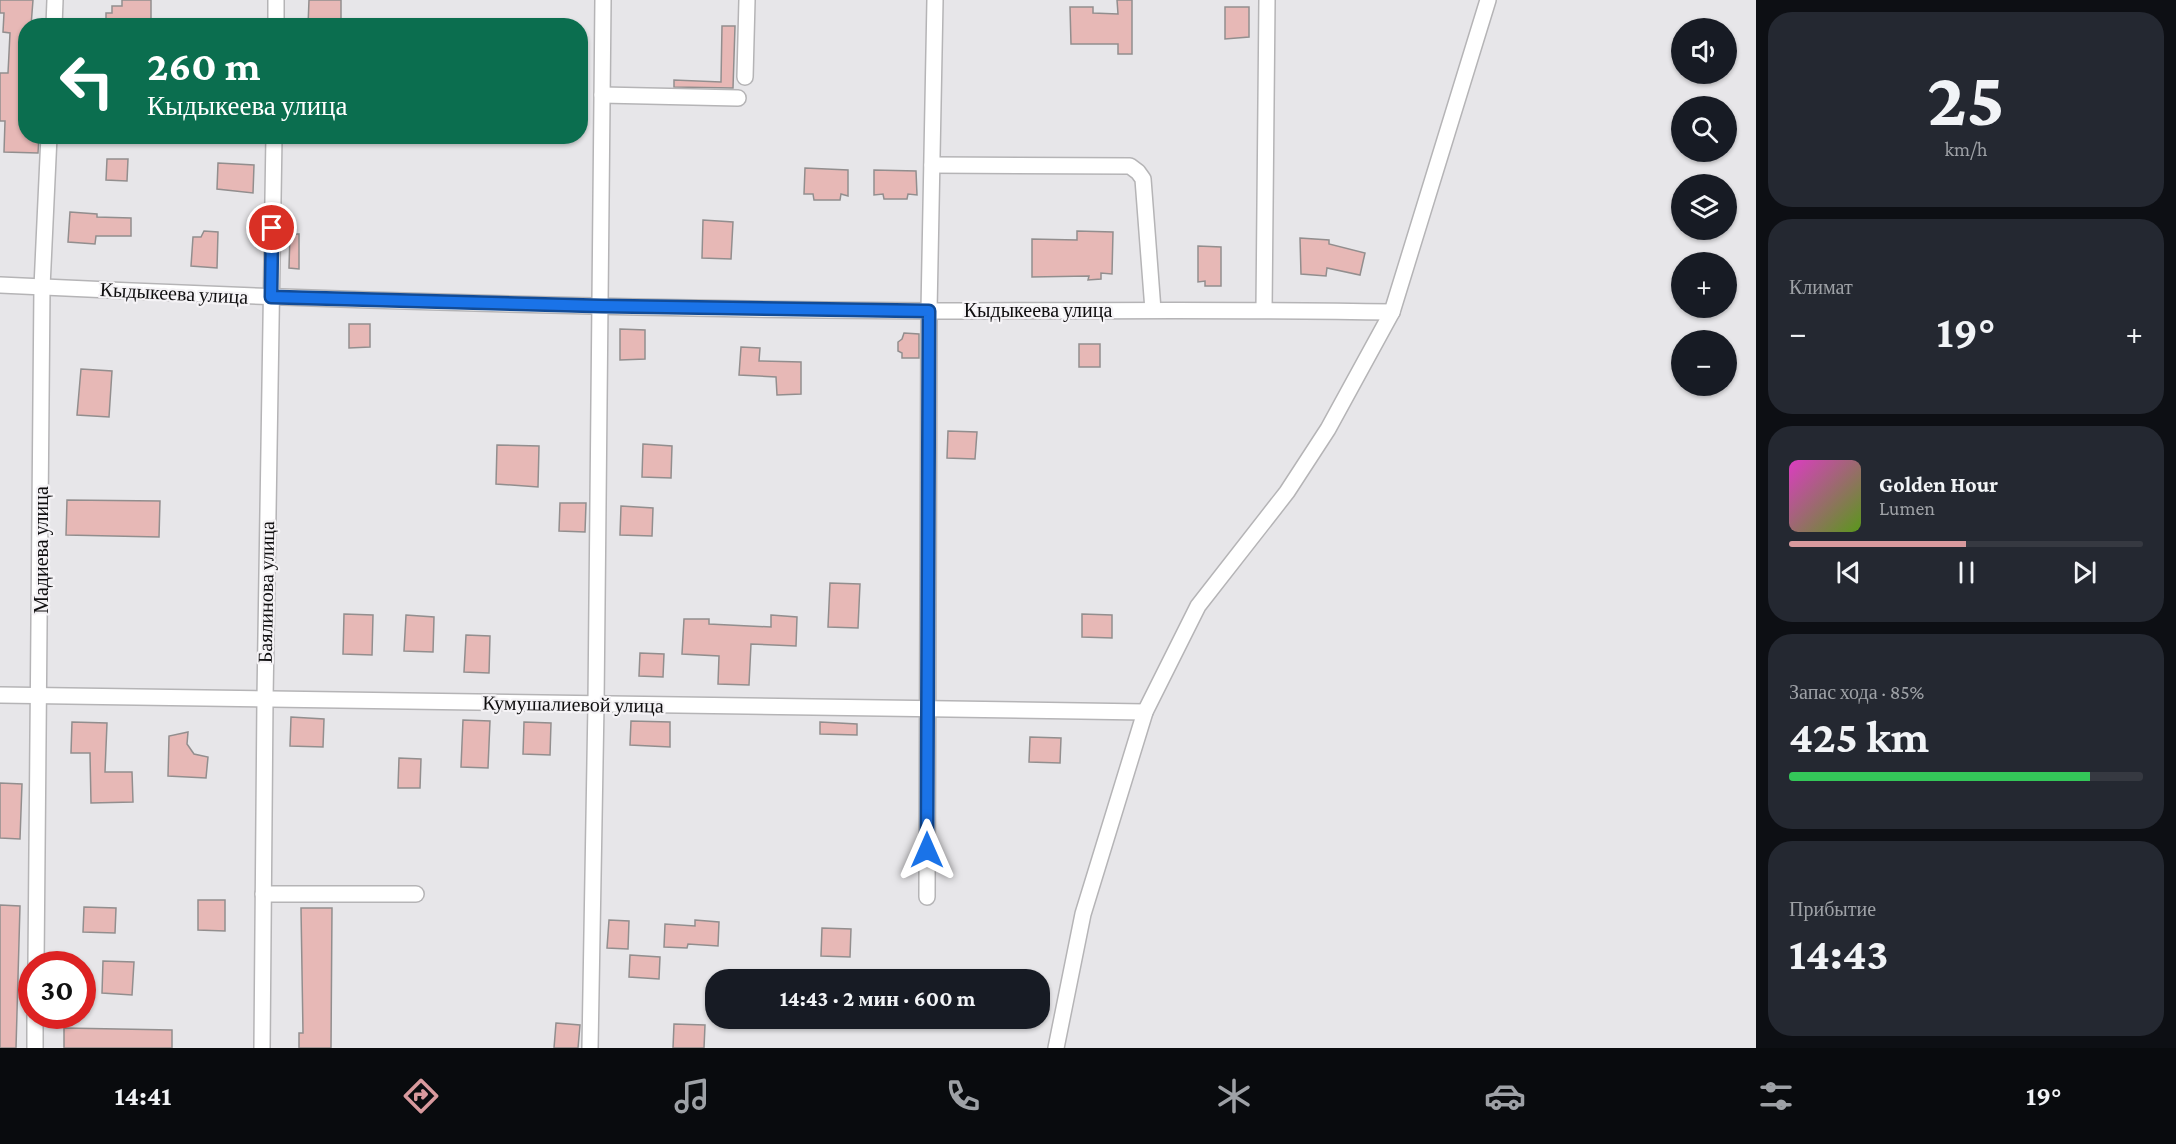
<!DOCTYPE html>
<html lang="ru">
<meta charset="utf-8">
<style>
:root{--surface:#171b24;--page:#242831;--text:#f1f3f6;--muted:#9ea1a6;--line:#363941;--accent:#d8999d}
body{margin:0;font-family:"Crimson Pro",serif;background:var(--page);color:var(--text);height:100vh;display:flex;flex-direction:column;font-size:22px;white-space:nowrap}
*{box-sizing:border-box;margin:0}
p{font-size:20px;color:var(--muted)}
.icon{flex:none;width:33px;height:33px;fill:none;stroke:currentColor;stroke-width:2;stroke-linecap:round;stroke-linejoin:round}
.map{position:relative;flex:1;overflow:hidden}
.details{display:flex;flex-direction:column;gap:12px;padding:12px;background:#0d0f14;width:420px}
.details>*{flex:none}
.guide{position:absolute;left:18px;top:18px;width:570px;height:126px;border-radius:24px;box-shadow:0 2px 4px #0004;background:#0b6e4f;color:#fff;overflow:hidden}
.controls{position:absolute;left:1671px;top:18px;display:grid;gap:12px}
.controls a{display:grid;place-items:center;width:66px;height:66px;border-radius:50%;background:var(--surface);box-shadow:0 2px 4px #0004;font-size:30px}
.speed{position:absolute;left:18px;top:951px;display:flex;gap:12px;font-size:30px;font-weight:700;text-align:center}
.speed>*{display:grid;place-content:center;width:78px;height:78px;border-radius:50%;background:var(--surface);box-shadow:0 2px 4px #0004;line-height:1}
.speed .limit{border:9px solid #d22;background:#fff;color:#111}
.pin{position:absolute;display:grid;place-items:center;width:51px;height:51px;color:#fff;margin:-26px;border:3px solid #fff;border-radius:50%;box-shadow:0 2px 6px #0007}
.me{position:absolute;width:66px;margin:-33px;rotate:0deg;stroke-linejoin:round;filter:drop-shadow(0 0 4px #0008)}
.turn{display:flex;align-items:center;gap:21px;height:126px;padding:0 30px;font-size:27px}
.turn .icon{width:78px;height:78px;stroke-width:2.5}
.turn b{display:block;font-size:42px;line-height:51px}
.big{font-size:45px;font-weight:700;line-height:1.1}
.details .widget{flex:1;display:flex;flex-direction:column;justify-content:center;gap:9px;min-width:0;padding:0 21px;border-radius:24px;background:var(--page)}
.details .dial{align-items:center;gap:0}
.dial b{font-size:78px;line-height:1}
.song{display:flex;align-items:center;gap:18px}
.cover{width:72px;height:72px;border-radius:9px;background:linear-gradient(135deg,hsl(310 70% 55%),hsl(90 70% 35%))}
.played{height:6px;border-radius:3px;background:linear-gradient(90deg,var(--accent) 50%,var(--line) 50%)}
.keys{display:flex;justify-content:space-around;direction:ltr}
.heat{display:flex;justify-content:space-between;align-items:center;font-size:33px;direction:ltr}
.charge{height:9px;border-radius:4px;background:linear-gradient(90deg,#34c759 85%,var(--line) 0)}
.trip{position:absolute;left:705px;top:969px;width:345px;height:60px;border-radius:24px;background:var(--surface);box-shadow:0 2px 4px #0004;font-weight:700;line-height:60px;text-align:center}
.tabs{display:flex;height:96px;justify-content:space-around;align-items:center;background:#090b0e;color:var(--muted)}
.tabs .icon{width:42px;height:42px}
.tabs .active{color:var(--accent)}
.tabs b{font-size:27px;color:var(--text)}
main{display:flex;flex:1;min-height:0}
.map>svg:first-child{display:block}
.building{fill:#e7b8b6;stroke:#928e8e;stroke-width:1.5}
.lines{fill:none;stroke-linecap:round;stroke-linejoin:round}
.minor-casing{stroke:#b5b4b6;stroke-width:18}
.minor{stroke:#fff;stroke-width:15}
.route-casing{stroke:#114b97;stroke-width:15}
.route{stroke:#1a73e8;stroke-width:10}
.labels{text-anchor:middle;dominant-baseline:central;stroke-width:4.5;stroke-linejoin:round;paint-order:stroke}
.street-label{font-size:20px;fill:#0f0e0f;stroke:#f5f3f6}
</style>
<main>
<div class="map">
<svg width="1756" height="1048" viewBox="0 0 1756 1048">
<rect width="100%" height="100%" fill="#e7e6e9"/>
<!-- building -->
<g class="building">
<polygon points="0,0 33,0 31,26 26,26 26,136 39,136 38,153 4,152 5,121 0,121 0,73 8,73 10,33 3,32 4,13 0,13"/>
<polygon points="122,0 151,0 151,26 106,25 106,13 112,13 112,6 122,6"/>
<polygon points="309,0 341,0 341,26 308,26"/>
<polygon points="1117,0 1132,0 1132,54 1118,54 1118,44 1071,44 1070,7 1093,7 1093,13 1118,14"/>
<polygon points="1225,7 1249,7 1249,37 1225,39"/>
<polygon points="722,26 735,26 733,88 674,87 674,80 721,82"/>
<polygon points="107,159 128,159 127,181 106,180"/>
<polygon points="218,163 254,165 253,193 217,189"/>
<polygon points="805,168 848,170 848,196 841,194 840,200 814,200 813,194 804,194"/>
<polygon points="874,170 916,171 917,195 908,194 907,199 884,199 883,194 874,195"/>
<polygon points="70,212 97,214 97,217 131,218 131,236 96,236 95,244 68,242"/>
<polygon points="703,220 733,222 731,259 702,258"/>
<polygon points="204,231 218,232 217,268 191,266 193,237 201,237"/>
<polygon points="1077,231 1113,232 1112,274 1101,273 1101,279 1088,280 1089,276 1032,277 1032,239 1077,240"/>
<polygon points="290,234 299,234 299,269 289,268"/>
<polygon points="1300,238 1329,240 1329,244 1365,253 1360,275 1327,268 1326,276 1301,274"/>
<polygon points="1198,246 1221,247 1221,286 1205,286 1205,281 1198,282"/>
<polygon points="349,324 370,324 370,347 349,348"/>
<polygon points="620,329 645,330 645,359 620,360"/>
<polygon points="904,333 919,334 919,358 902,358 902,353 898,351 898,342 902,339"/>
<rect x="1079" y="344" width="21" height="23"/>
<polygon points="741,347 760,348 759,361 801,362 801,394 777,395 776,377 739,375"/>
<polygon points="81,369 112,371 109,417 77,415"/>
<polygon points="948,431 977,432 975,459 947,458"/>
<polygon points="643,444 672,446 671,478 642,477"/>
<polygon points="497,445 539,446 538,487 496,484"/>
<polygon points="67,500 160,501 159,537 66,535"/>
<polygon points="560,503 586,503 585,532 559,531"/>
<polygon points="621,506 653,508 652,536 620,535"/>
<polygon points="830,583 860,584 858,628 828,627"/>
<polygon points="344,614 373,615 372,655 343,654"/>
<polygon points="1082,614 1112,615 1112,638 1082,637"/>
<polygon points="406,615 434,617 433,652 404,651"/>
<polygon points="771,615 797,617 796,646 751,644 749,685 718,684 719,656 682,654 684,619 709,619 709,624 771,627"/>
<polygon points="466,635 490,636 489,673 464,672"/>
<polygon points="640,653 664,654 663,677 639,676"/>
<polygon points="291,717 324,719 323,747 290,746"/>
<polygon points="463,720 490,721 488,768 461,767"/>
<polygon points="631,721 670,722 670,747 630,745"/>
<polygon points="72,722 107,723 105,772 132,772 133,802 91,803 90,753 71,753"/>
<polygon points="524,722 551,723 550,755 523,754"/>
<polygon points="820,722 857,724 857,735 820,734"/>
<polygon points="188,732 187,744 194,754 208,757 206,778 168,776 169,736"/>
<polygon points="1030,737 1061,738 1060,763 1029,762"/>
<polygon points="399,758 421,759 420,788 398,788"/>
<polygon points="0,783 22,784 20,839 0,838"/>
<polygon points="198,900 225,900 225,931 198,930"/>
<polygon points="0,905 20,906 16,1048 0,1048"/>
<polygon points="84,907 116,908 115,933 83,932"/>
<polygon points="301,908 332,908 331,1048 299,1048 299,1033 303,1033"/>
<polygon points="609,920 629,921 628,949 607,948"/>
<polygon points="695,920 719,922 718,946 688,944 687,948 664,947 665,924 695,926"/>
<polygon points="822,928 851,929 850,957 821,956"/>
<polygon points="630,955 660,957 659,979 629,977"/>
<polygon points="103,961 134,962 132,995 102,993"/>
<polygon points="556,1023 580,1025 578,1048 554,1048"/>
<polygon points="674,1024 705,1025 704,1048 673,1048"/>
<polygon points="64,1028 172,1030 172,1048 64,1048"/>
</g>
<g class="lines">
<defs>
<g id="minor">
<polyline points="54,26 55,0"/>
<polyline points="276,26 276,0"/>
<polyline points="745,77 747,0"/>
<polyline points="602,95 738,98"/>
<polyline points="932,165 1130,166 1138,172 1143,179 1153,310"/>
<path d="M0 285C310 300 620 309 930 311 1084 311 1238 309 1392 312"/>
<polyline points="1264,310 1267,0"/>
<polyline points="0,695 1145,712"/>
<polyline points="263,894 416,894"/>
<polyline points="927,897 929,311 935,0"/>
<polyline points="36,964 42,287 49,136"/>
<polyline points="35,1048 35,1016"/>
<polyline points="262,1048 265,699 274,136"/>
<polyline points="590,1048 596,704 603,0"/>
<polyline points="1056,1048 1083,914 1145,712 1198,606 1287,492 1328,429 1392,312 1488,0"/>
</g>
</defs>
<!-- minor casing -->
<use href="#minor" class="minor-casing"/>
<!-- minor -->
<use href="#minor" class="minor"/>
</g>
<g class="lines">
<defs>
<polyline id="route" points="272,228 271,297 601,306 929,311 927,850"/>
</defs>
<!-- route casing -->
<use href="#route" class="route-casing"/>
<!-- route -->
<use href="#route" class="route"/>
</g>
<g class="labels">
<!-- street labels -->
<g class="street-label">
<text transform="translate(174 293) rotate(3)">Кыдыкеева улица</text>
<text x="1038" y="310">Кыдыкеева улица</text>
<text transform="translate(41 550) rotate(-90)">Мадиева улица</text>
<text transform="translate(266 592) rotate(-89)">Баялинова улица</text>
<text transform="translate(573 704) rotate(1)">Кумушалиевой улица</text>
</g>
</g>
</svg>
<div class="controls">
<a><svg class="icon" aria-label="sound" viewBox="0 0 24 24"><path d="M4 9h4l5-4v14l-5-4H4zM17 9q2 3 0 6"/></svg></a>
<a><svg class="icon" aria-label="search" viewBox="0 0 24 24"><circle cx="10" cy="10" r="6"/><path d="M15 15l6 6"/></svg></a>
<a><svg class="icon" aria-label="layers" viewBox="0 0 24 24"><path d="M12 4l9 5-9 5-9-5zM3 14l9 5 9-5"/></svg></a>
<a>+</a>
<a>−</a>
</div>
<div class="speed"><div class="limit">30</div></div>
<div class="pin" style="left:272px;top:228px;background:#d93025"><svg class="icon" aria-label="arrive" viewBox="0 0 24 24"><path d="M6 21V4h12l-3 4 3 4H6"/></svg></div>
<svg class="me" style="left:927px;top:850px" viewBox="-20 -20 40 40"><path d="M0-17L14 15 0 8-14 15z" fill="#1a73e8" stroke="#fff" stroke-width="4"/></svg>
<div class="trip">14:43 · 2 мин · 600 m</div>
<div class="guide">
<div class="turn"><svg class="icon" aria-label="left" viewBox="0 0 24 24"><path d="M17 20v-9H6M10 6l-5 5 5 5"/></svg><div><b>260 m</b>Кыдыкеева улица</div></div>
</div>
</div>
<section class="details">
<div class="widget dial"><b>25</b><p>km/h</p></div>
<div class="widget"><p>Климат</p>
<div class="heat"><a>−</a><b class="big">19°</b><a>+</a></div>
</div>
<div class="widget">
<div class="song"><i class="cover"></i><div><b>Golden Hour</b><p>Lumen</p></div></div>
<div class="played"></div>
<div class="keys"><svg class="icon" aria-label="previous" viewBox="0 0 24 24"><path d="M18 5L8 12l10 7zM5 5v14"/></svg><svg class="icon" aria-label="pause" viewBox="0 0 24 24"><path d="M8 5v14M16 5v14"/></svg><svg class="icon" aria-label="next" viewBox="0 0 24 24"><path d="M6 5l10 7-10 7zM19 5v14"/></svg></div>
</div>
<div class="widget"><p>Запас хода · 85%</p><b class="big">425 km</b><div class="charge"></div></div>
<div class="widget"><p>Прибытие</p><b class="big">14:43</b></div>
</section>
</main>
<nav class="tabs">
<b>14:41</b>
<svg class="icon active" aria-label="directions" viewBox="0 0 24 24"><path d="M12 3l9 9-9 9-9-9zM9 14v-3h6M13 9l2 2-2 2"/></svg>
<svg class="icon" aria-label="music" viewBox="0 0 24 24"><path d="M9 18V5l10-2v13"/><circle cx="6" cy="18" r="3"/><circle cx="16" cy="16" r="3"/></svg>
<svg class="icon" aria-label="phone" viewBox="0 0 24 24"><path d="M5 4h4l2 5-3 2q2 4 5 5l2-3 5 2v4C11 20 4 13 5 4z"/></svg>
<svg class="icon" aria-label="climate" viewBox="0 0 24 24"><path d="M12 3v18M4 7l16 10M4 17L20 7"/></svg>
<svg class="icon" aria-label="car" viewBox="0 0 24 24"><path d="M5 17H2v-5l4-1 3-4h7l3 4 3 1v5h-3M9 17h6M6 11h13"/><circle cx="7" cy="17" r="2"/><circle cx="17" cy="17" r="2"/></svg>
<svg class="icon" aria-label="filters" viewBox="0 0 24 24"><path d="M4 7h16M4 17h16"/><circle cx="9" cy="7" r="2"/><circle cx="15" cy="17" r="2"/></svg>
<b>19°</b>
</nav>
